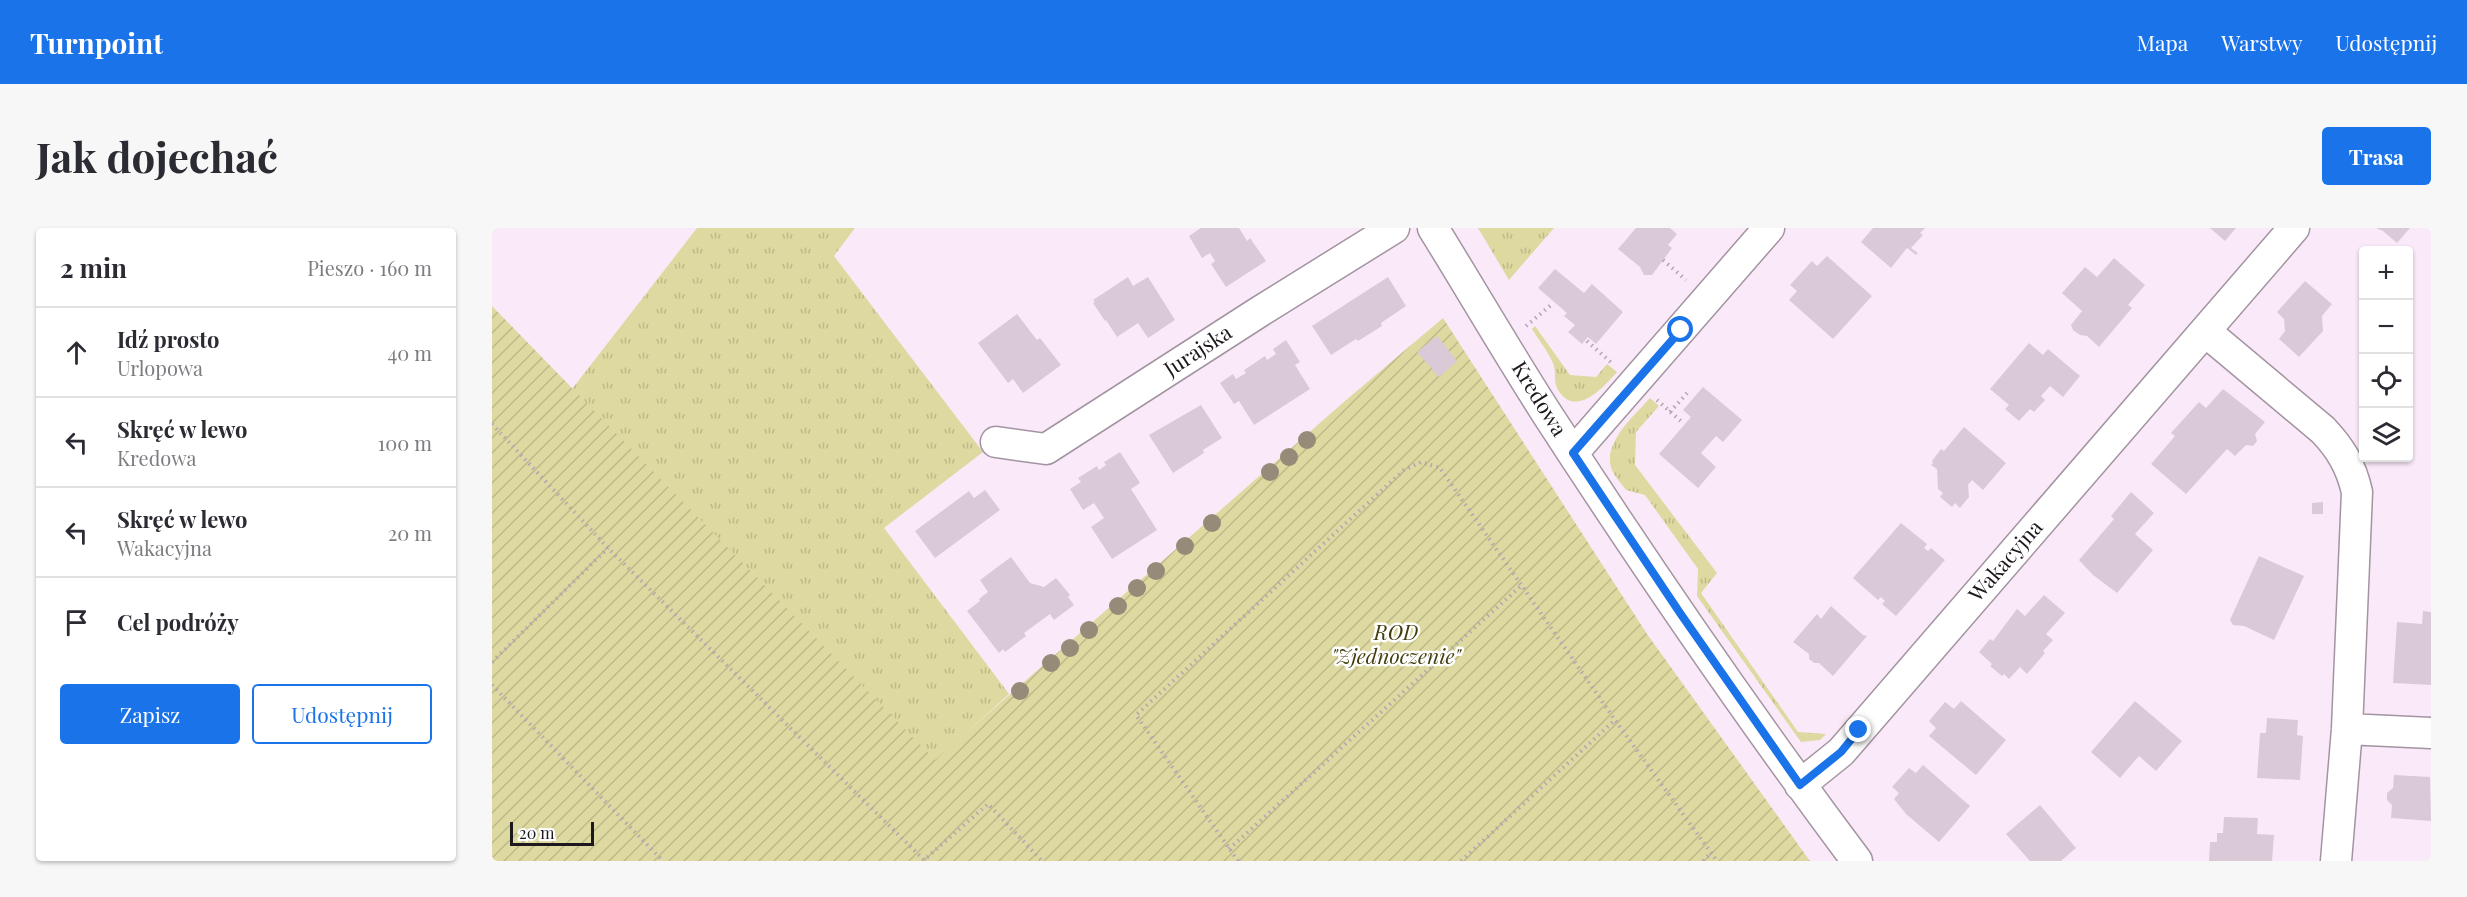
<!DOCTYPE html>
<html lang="pl">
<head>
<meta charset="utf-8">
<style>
	body { margin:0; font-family:"Playfair Display",serif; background:#f7f7f7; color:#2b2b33 }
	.controls { position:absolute; right:18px; top:18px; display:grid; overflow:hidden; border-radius:6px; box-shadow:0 2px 4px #0004 }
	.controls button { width:54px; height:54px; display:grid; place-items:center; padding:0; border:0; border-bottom:2px solid #e1e1e2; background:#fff; color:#2b2b33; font:30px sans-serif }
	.scale { position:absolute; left:18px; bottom:15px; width:84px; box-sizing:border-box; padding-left:6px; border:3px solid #1d181d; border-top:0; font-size:16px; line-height:21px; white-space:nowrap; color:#1d181d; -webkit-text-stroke:4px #fff; paint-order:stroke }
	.stop { position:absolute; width:18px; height:18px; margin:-14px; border:4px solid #1a73e8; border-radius:50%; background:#fff }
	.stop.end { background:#1a73e8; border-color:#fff; box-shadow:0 2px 6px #0008 }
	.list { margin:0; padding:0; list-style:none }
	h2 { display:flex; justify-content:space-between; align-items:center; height:78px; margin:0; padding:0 24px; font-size:26px }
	h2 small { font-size:20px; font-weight:400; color:#7c7c81 }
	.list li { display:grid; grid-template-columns:39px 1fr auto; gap:18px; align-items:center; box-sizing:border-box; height:90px; padding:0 24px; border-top:2px solid #e1e1e2 }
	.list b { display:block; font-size:22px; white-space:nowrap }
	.list p { margin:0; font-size:20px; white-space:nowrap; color:#7c7c81 }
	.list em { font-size:20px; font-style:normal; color:#7c7c81 }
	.actions { display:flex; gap:12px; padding:18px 24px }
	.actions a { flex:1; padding:14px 0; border:2px solid #1a73e8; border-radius:6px; text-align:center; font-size:21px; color:#1a73e8 }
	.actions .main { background:#1a73e8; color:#fff }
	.icon { flex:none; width:33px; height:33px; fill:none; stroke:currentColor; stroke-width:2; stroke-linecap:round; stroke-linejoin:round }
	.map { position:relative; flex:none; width:1939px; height:633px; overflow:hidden; border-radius:6px }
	header { display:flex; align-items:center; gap:36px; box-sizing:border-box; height:84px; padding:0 30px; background:#1a73e8; color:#fff }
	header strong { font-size:28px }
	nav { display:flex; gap:33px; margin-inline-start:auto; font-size:21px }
	.intro { display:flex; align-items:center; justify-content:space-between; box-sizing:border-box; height:144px; padding:0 36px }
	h1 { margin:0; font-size:42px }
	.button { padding:15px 27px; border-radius:6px; background:#1a73e8; color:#fff; font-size:21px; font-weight:700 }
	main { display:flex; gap:36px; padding:0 36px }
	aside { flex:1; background:#fff; border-radius:6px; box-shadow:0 2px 4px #0004 }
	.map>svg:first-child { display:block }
	.grass { fill:url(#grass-tufts) }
	.garden { fill:url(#garden-furrows) }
	.building { fill:#dacad8 }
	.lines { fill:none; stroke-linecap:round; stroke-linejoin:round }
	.minor-casing { stroke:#a394a1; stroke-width:33 }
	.path { stroke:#b2a6b2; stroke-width:4; stroke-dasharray:1.5 4.5; stroke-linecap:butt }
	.minor { stroke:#fff; stroke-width:30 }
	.tree { fill:#958b78 }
	.route { stroke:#1a73e8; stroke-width:8 }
	.labels { text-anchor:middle; stroke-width:5; stroke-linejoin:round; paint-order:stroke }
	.street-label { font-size:21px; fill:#1d181d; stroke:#fff }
	.park-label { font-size:21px; font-style:italic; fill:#423e0e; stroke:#fff }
</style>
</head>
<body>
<header>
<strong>Turnpoint</strong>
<nav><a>Mapa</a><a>Warstwy</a><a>Udostępnij</a></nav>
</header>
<div class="intro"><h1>Jak dojechać</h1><a class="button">Trasa</a></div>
<main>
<aside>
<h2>2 min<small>Pieszo · 160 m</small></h2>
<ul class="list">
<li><svg class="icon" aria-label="ahead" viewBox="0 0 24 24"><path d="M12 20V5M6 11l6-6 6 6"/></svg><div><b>Idź prosto</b><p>Urlopowa</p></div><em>40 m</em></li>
<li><svg class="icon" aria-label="left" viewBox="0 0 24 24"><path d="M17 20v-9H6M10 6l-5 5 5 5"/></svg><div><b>Skręć w lewo</b><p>Kredowa</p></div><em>100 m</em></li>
<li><svg class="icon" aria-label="left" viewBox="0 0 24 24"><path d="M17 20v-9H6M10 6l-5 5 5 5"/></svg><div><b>Skręć w lewo</b><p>Wakacyjna</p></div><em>20 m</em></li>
<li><svg class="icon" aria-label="arrive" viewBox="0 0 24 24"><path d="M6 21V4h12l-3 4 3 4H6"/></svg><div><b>Cel podróży</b></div></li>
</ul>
<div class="actions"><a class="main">Zapisz</a><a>Udostępnij</a></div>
</aside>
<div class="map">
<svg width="1939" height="633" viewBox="0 0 1939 633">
	<defs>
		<pattern id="grass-tufts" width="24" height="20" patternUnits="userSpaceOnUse" patternTransform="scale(1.5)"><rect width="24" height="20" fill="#ddd9a0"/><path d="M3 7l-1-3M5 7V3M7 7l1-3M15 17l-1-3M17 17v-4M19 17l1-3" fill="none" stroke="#bdba89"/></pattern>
		<pattern id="garden-furrows" width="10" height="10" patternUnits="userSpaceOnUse" patternTransform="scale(1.5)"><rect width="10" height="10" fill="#ddd9a0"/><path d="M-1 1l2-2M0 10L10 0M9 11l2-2" fill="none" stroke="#bdba89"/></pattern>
	</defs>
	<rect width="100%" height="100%" fill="#faeaf9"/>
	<!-- grass -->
	<path class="grass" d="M205,0H363L342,28L491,224L392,300L517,466L443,533L80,161Z
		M986,0H1062L1017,52Z
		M1043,98L1078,147L1104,149L1115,136L1125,144C1111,160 1082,192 1065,160C1061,152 1065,141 1060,133C1055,122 1046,111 1040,101Z
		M1158,170L1167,178L1144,204L1143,237L1225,345L1209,365L1306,504L1334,506L1328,512L1309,514L1205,368L1206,341L1153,267L1134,262C1130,256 1123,249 1120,242C1109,216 1143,187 1158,170Z"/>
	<!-- garden -->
	<path class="garden" d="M0,78L443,532L853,173L951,90L1155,406L1318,633H0Z"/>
	<!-- building -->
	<path class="building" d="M709,0H747L755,13L758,10L774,33L734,59L719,36L723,33L718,25L710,30L697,8Z
		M1144,0H1178L1185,6L1176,17L1180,20L1160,47H1152L1148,39L1126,21Z
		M1381,0H1433L1428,5L1431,7L1419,20L1426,25L1424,27L1415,20L1399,40L1369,14Z
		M1718,0H1744L1733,13Z
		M1884,0H1918L1905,15L1891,3Z
		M1335,28L1380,68L1341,111L1297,72L1305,63L1298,57L1320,33L1325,38Z
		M1622,30L1653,57L1636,77L1640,80L1607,119L1595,108L1588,107L1581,102L1579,97L1590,83L1570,65L1593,39L1605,49Z
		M1063,41L1092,65L1100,56L1131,84L1104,116L1096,109L1090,116L1076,104L1083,97L1072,88L1075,85L1046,60Z
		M636,49L641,58L656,49L683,92L656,110L646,95L625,109L614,92L613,93L601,75L603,74L601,72Z
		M896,49L914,78L889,95L890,98L866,113L864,111L839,127L820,98Z
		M1813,53L1840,76L1830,88L1831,103L1807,129L1787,111L1793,103L1792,91L1785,84Z
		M525,86L545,112L548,110L569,137L531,165L521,151L516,155L486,115Z
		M945,108L965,133L947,149L925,124Z
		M794,112L808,134L803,137L818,161L762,197L747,173L742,176L728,155L741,146L744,151L754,145L752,142L773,128L775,132L784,126L781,121Z
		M1537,115L1551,127L1556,121L1588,148L1571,169L1558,158L1549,168L1553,172L1542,184L1538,181L1527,193L1513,181L1517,177L1498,161Z
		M1211,159L1250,192L1231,214L1224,208L1209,225L1224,239L1206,260L1167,226L1199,189L1191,182Z
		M1731,161L1773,194L1763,206L1765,213L1761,218L1754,217L1743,228L1735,221L1694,266L1659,236L1683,208L1679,205L1707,174L1714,180Z
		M709,177L730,210L711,222L712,225L681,245L657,207Z
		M1472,199L1514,235L1491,262L1480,252L1476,257L1477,269L1468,280L1463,275L1460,279L1448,269L1451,265L1446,261L1445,241L1439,237L1441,235L1440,233L1449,221L1452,223Z
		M628,224L648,255L639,261L665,302L620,331L599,299L612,290L602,275L591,282L578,261L589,254L586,250L605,238L607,242L614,237L612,234Z
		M493,262L508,282L443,330L423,303L477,263L482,270Z
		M1639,264L1662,285L1643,306L1661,322L1625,365L1601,347L1587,332L1622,291L1619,288Z
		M1831,274V286H1820V275Z
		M1409,295L1435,316L1432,320L1436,323L1439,320L1453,332L1404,388L1390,376L1393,373L1389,369L1386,372L1361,350Z
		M1767,328L1812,348L1782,412L1752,398L1741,397L1738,392Z
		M519,329L538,355L552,359L564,350L578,367L576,369L582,377L562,392L558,386L532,405L534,408L513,424L511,421L507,425L475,383L488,373L487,371L496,364L488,352Z
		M1552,367L1573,385L1554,406L1561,412L1551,423L1553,425L1535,446L1528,439L1517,451L1512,446L1510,448L1498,438L1500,436L1487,424L1498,411L1501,413L1525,381L1533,388Z
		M1339,378L1371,407L1375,408L1341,448L1327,435H1322L1317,431V426L1301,414L1325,386L1329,391Z
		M1931,383L1939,384V457L1901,455L1905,394L1930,396Z
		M1469,473L1514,512L1484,547L1437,508L1444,500L1437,493L1453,474L1462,481Z
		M1643,473L1690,513L1664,543L1647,528L1628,550L1599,524Z
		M1775,490L1806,492L1805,507L1811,508L1808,552L1765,550L1768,505H1774Z
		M1431,537L1478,578L1447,614L1414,586L1402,571L1407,565L1400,559L1417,540L1424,545Z
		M1902,547L1938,549L1939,593L1899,590L1900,577L1895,572V565L1901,560Z
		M1548,577L1584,620L1569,633H1538L1514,606Z
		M1732,589L1766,590L1765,606L1782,607L1780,633H1717L1718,614H1725V605H1731Z"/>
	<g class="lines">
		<!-- minor casing -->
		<g class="minor-casing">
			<path id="minor" d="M941,0C980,63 1017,127 1057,189C1155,340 1257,489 1365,633
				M1713,103L1831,202C1849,221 1859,238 1865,264L1855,501L1844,633
				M504,214L554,221L767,84L902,0
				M1081,225L1277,0
				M1855,501L1939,505
				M1308,557L1349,524L1802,0"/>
		</g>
		<!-- path -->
		<path class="path" d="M1171,32L1194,52
			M1034,98L1059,77
			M1095,113L1122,137
			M1165,172L1191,195
			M1178,184L1196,164
			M0,196L116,320L432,632L496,576L550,633
			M0,434L116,320
			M0,457L171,633
			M737,621L1030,357
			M746,633L644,487L912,242L929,234L948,240L1123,492L1225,633
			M969,633L1123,492
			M1211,633L1219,625"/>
		<!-- minor -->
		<use href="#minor" class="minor"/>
	</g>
	<!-- trees -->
	<g class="tree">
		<circle cx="815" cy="212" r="9"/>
		<circle cx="797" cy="229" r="9"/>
		<circle cx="778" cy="244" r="9"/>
		<circle cx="720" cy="295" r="9"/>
		<circle cx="693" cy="318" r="9"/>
		<circle cx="664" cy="343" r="9"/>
		<circle cx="645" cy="360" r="9"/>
		<circle cx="626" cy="378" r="9"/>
		<circle cx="597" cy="402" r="9"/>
		<circle cx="578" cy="420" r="9"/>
		<circle cx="559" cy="435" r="9"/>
		<circle cx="528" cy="463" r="9"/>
	</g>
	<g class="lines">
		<!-- route -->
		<path class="route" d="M1189,102L1081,225L1188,385L1308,557L1349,524L1367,502"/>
	</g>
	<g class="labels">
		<!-- street labels -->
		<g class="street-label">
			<text transform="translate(706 123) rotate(-33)" y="7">Jurajska</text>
			<text transform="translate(1047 171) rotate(58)" y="7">Kredowa</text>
			<text transform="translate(1514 333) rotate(-49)" y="7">Wakacyjna</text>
		</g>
		<!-- park labels -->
		<g class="park-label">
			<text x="904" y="412">ROD<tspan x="904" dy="24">"Zjednoczenie"</tspan></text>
		</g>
	</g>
</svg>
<div class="controls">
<button>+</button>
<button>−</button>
<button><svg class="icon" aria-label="locate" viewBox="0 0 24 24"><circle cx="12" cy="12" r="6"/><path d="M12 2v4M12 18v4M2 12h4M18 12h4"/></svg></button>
<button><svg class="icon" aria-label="layers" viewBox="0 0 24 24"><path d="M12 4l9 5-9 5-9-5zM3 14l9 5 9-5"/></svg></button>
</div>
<div class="scale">20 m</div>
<div class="stop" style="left:1189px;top:102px"></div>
<div class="stop end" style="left:1367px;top:502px"></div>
</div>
</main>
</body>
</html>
